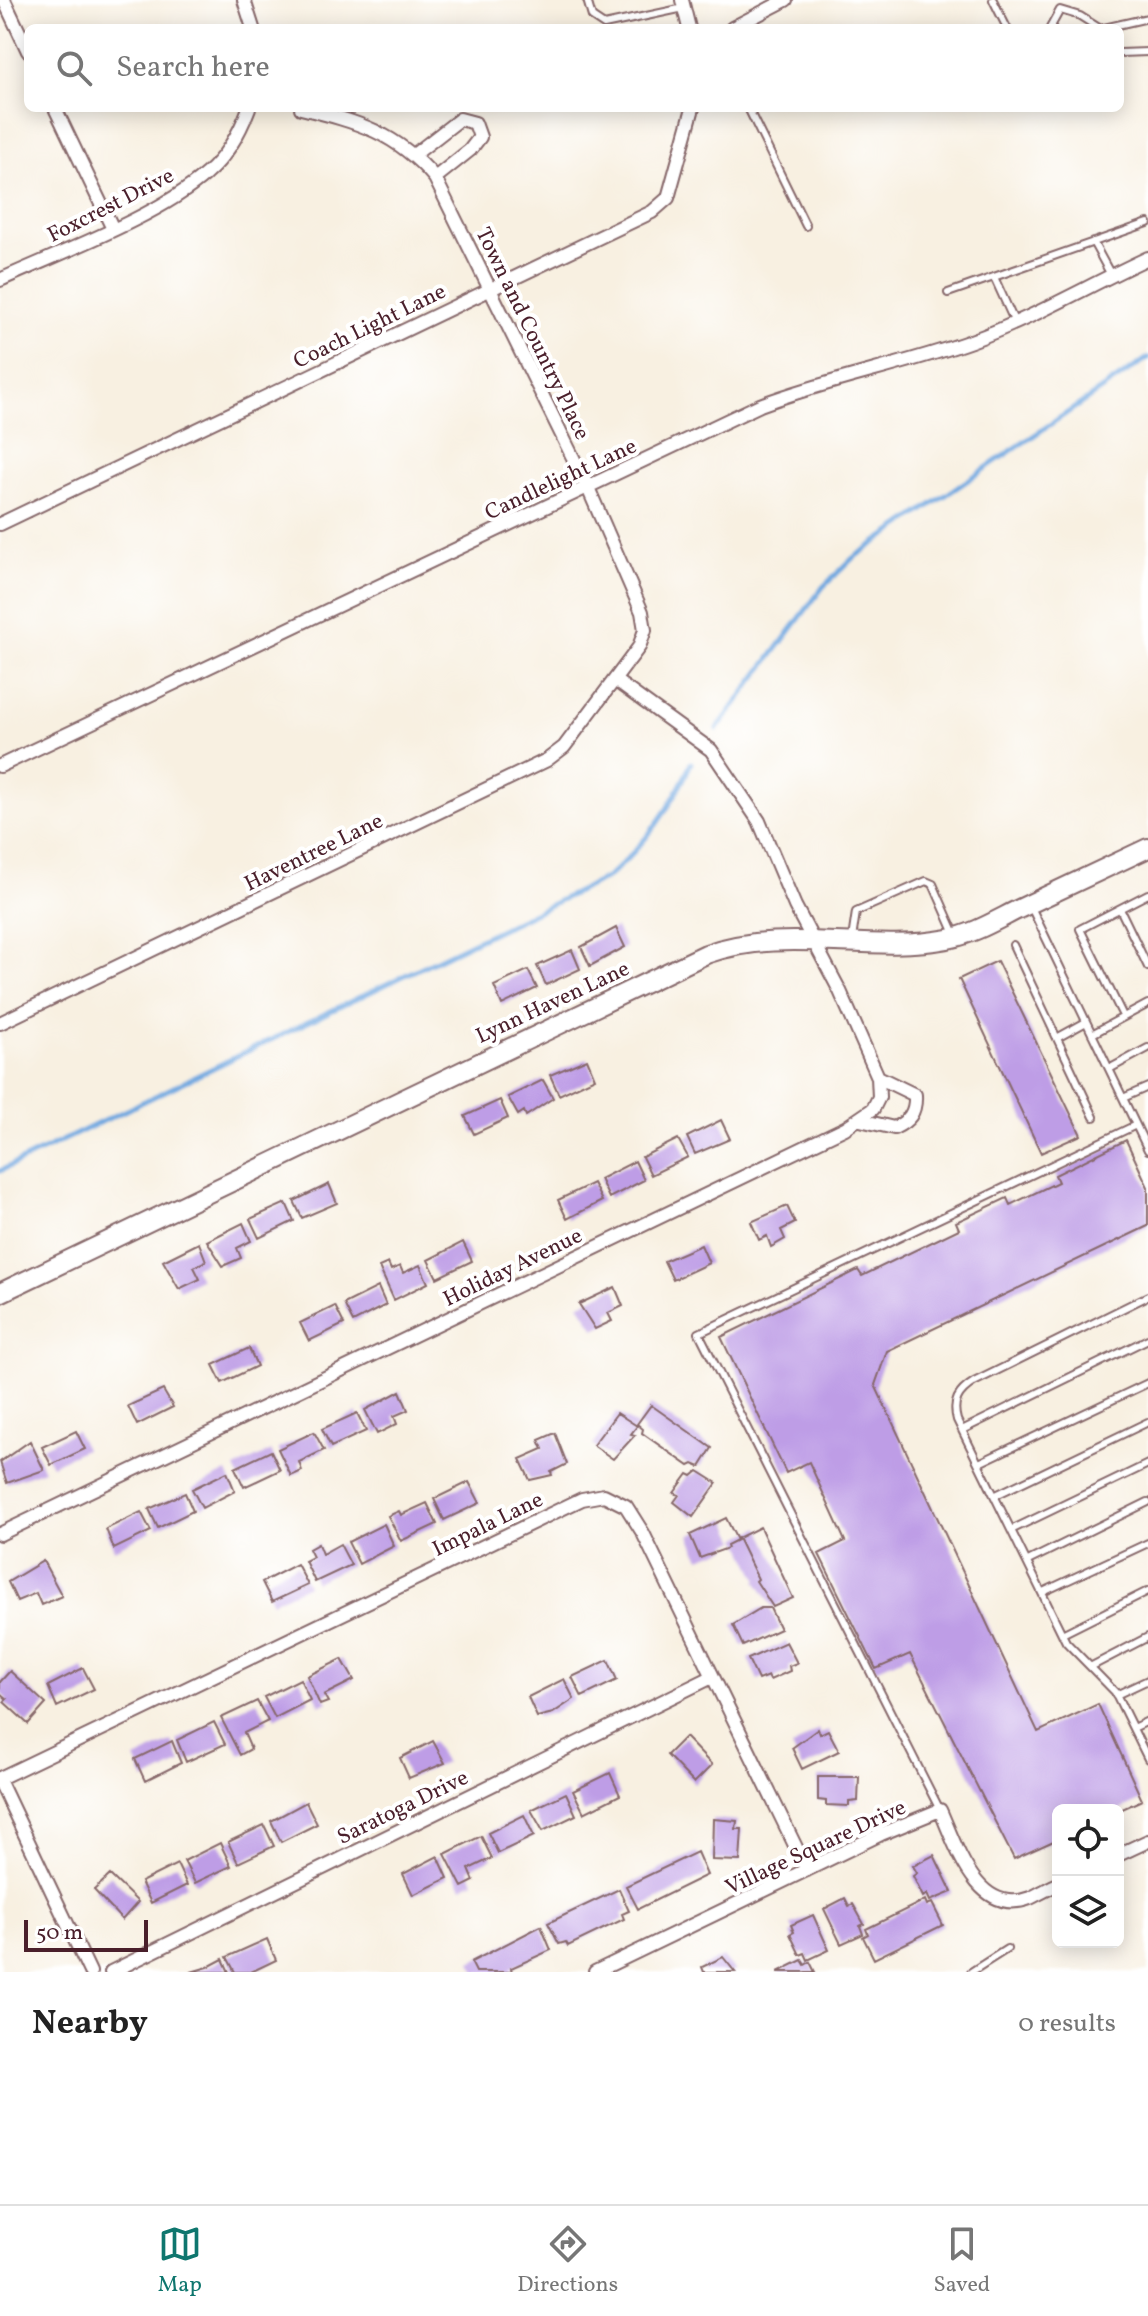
<!DOCTYPE html>
<html lang="en">
<head>
<meta charset="utf-8">
<style>
	body { margin:0; font-family:Vollkorn,serif; background:#f6f6f6; color:#222 }
	.controls { position:absolute; right:24px; bottom:24px; display:grid; overflow:hidden; border-radius:12px; box-shadow:0 4px 20px #0003 }
	.controls button { width:72px; height:72px; display:grid; place-items:center; padding:0; border:0; border-bottom:2px solid #e0e0e0; background:#fff; color:#222; font:40px sans-serif }
	.scale { position:absolute; left:24px; bottom:20px; width:124px; box-sizing:border-box; padding-left:8px; border:4px solid #4a1f2b; border-top:0; font-size:22px; line-height:28px; white-space:nowrap; color:#4a1f2b; -webkit-text-stroke:6px #fff; paint-order:stroke }
	.list { margin:0; padding:0; list-style:none }
	h2 { display:flex; justify-content:space-between; align-items:center; height:104px; margin:0; padding:0 32px; font-size:34px }
	h2 small { font-size:26px; font-weight:400; color:#767676 }
	.icon { flex:none; width:44px; height:44px; fill:none; stroke:currentColor; stroke-width:2; stroke-linecap:round; stroke-linejoin:round }
	.map { position:relative; flex:none; width:1148px; height:1972px; overflow:hidden }
	.search { position:absolute; background:#fff; box-shadow:0 4px 20px #0003; left:24px; right:24px; top:24px; height:88px; display:flex; align-items:center; gap:20px; box-sizing:border-box; padding:0 28px; border-radius:12px; color:#767676; font-size:30px }
	.sheet { height:232px; background:#fff }
	nav { display:flex; justify-content:space-around; align-items:center; box-sizing:border-box; height:112px; border-top:2px solid #e0e0e0; background:#fff; font-size:22px; color:#767676 }
	nav a { display:grid; justify-items:center; gap:4px }
	nav .on { color:#0f766e }
	.map>svg:first-child { display:block }
	.lines { fill:none; stroke-linecap:round; stroke-linejoin:round }
	.stream { stroke:#71a8e0; stroke-width:5 }
	.building { fill:#be9de6 }
	.lane-casing { stroke:#87686b; stroke-width:10 }
	.street-casing { stroke:#87686b; stroke-width:16 }
	.secondary-casing { stroke:#87686b; stroke-width:22 }
	.lane { stroke:#fff; stroke-width:6 }
	.street { stroke:#fff; stroke-width:12 }
	.secondary { stroke:#fff; stroke-width:18 }
	.labels { text-anchor:middle; stroke-width:8; stroke-linejoin:round; paint-order:stroke }
	.street-label { font-size:22px; fill:#4a1f2b; stroke:#fff }
</style>
</head>
<body>
<div class="map">
<svg width="1148" height="1972" viewBox="0 0 1148 1972">
	<rect width="100%" height="100%" fill="#fff"/>
	<filter id="ink" filterUnits="userSpaceOnUse"><feTurbulence type="fractalNoise" baseFrequency=".0125" numOctaves="2"/><feDisplacementMap in="SourceGraphic" scale="16" xChannelSelector="R" yChannelSelector="G"/><feConvolveMatrix kernelMatrix="1 2 1 2 8 2 1 2 1" color-interpolation-filters="sRGB"/></filter>
	<filter id="wash" filterUnits="userSpaceOnUse"><feTurbulence type="fractalNoise" baseFrequency=".006" numOctaves="4" result="noise"/><feDisplacementMap in="SourceGraphic" scale="32" xChannelSelector="R" yChannelSelector="G"/><feGaussianBlur stdDeviation="1.8" result="paint"/><feColorMatrix in="noise" values="0 0 0 0 0 0 0 0 0 0 0 0 0 0 0 0 0 1.4 0 .05"/><feComposite in="paint" operator="in"/></filter>
	<g filter="url(#wash)">
		<rect width="100%" height="100%" fill="#f8f0e1"/>
		<g class="lines">
			<!-- stream -->
			<path class="stream" d="M717,729L823,587L853,558L1148,358
				M0,1171L608,877C646,843 671,809 691,763"/>
		</g>
		<g id="blocks">
			<!-- building -->
			<path class="building" d="M616,928L625,947L590,966L581,947Z
				M572,950L580,969L546,985L537,966Z
				M997,961L1081,1135L1041,1153L959,979Z
				M528,970L537,988L502,1005L494,986Z
				M587,1059L595,1078L559,1095L550,1075Z
				M543,1080L553,1098L526,1116L524,1111L518,1115L508,1097Z
				M500,1100L508,1118L474,1134L465,1116Z
				M721,1120L730,1139L695,1154L687,1137Z
				M678,1139L688,1157L651,1175L642,1157Z
				M1126,1140L1148,1187V1226L887,1351L875,1385L1038,1732L1098,1704L1142,1800L1118,1811L1058,1810V1839L1014,1859L910,1654L876,1669L819,1554L845,1541L809,1462L786,1473L721,1337L858,1270L862,1276L959,1229L956,1222L1007,1198L1010,1205L1058,1182L1055,1175Z
				M635,1161L644,1180L609,1198L600,1179Z
				M593,1183L602,1201L567,1219L558,1200Z
				M329,1184L337,1203L302,1218L294,1201Z
				M286,1203L294,1221L259,1238L250,1219Z
				M787,1206L795,1223L781,1230L785,1239L771,1247L767,1236L759,1240L751,1222Z
				M243,1223L251,1241L237,1248L241,1258L223,1266L207,1241Z
				M463,1242L472,1261L437,1278L428,1260Z
				M199,1243L206,1261L194,1267L200,1279L179,1289L163,1261Z
				M701,1245L709,1263L673,1280L664,1261Z
				M388,1263L391,1270L400,1266L403,1273L420,1265L428,1283L394,1300L379,1267Z
				M378,1287L386,1305L353,1322L344,1304Z
				M615,1287L623,1306L608,1313L612,1321L595,1329L579,1304Z
				M335,1306L344,1324L309,1341L300,1323Z
				M249,1348L257,1366L222,1383L213,1365Z
				M163,1390L173,1407L137,1425L128,1406Z
				M400,1391L408,1410L394,1416L397,1424L377,1434L365,1410Z
				M651,1405L712,1448L700,1467L693,1464L689,1466L642,1433L643,1429L637,1424Z
				M357,1413L366,1431L331,1447L322,1429Z
				M617,1413L637,1426L631,1434L635,1435L613,1459L593,1445Z
				M76,1431L85,1449L51,1465L42,1447Z
				M314,1432L324,1450L299,1462L302,1471L291,1476L278,1449Z
				M555,1433L567,1464L551,1472L552,1475L530,1480L520,1459L543,1449L539,1440Z
				M30,1441L44,1470L7,1483L0,1462Z
				M271,1451L280,1470L244,1487L235,1468Z
				M698,1471L717,1483L693,1517L674,1502L679,1495L674,1493L688,1474L692,1476Z
				M227,1472L235,1491L202,1508L192,1489Z
				M469,1482L480,1503L444,1520L434,1499Z
				M185,1493L193,1511L158,1528L149,1509Z
				M427,1503L437,1524L401,1541L388,1516L399,1511L401,1515Z
				M141,1512L151,1531L114,1549L106,1529Z
				M726,1518L737,1540L727,1545L728,1548L700,1558L690,1535Z
				M384,1524L394,1546L359,1564L348,1542Z
				M760,1527L793,1598L773,1607L756,1581L758,1579L738,1538Z
				M318,1544L322,1554L340,1544L351,1565L315,1582L305,1561L313,1557L309,1549Z
				M43,1561L62,1596L41,1605L36,1593L17,1601L8,1582Z
				M297,1564L308,1585L272,1602L262,1582Z
				M761,1608H770L780,1629L743,1646L733,1625Z
				M786,1642L797,1663L789,1666L790,1671L770,1680L768,1676L758,1680L748,1659Z
				M342,1659L354,1680L324,1695L328,1702L320,1705L307,1676Z
				M608,1660L617,1680L582,1697L572,1677Z
				M83,1668L94,1689L57,1707L48,1686Z
				M10,1671L46,1704L28,1724L4,1702L7,1699L0,1693V1682Z
				M300,1679L310,1700L275,1718L264,1697Z
				M564,1679L574,1699L553,1713L537,1717L528,1697Z
				M257,1701L268,1721L244,1733L251,1749L240,1755L221,1718Z
				M214,1722L225,1744L186,1762L177,1740Z
				M818,1729L820,1734L828,1730L839,1751L802,1769L792,1748Z
				M685,1737L712,1765L694,1783L667,1755Z
				M172,1741L181,1763L145,1781L135,1759Z
				M433,1741L445,1763L409,1778L400,1758Z
				M610,1773L620,1795L584,1813L573,1791Z
				M818,1777H859L858,1801L849,1802V1806L826,1805V1801L818,1800Z
				M566,1793L576,1815L543,1831L531,1810Z
				M306,1802L317,1824L281,1842L271,1821Z
				M524,1815L534,1836L498,1853L488,1833Z
				M713,1819L737,1821L736,1829H742L740,1861L712,1860Z
				M264,1825L274,1846L238,1863L228,1842Z
				M481,1836L492,1858L469,1869L474,1881L462,1887L445,1854Z
				M220,1843L231,1866L195,1883L184,1861Z
				M697,1852L707,1875L638,1909L626,1886Z
				M934,1855L952,1892L930,1901L927,1894L923,1897L913,1876L917,1873L913,1866Z
				M438,1856L448,1878L413,1895L403,1874Z
				M177,1864L187,1885L151,1903L141,1882Z
				M110,1875L138,1902L122,1920L94,1890Z
				M619,1889L629,1911L622,1914L624,1919L568,1946L566,1942L559,1944L548,1923Z
				M845,1898L849,1906L853,1904L864,1924L860,1926L863,1934L841,1944L824,1909Z
				M925,1900L927,1905L932,1903L943,1925L874,1959L863,1937L868,1934L866,1929Z
				M813,1915L829,1950L808,1960L805,1953L800,1955L790,1934L794,1932L791,1925Z
				M541,1926L551,1950L511,1968L512,1972H476L471,1962Z
				M267,1939L276,1960L251,1972H235L227,1957Z
				M723,1957L735,1972H704L702,1967Z
				M223,1959L229,1972H191L208,1967Z
				M802,1960L805,1965L810,1962L815,1972H778Z"/>
		</g>
	</g>
	<g filter="url(#ink)">
		<use href="#blocks" fill-opacity="0" stroke="#87686b" stroke-width="2"/>
		<g class="lines">
			<!-- lane casing -->
			<g class="lane-casing">
				<path id="lane" d="M587,0L592,17L604,25L684,8
					M993,0L1007,28
					M1050,28L1060,10L1080,16L1099,28
					M1104,28L1148,18
					M1120,53L1148,52
					M748,108L806,226
					M1093,242L1111,275
					M994,277L1015,323
					M948,293L1148,223
					M1031,907L1148,1150
					M1120,909L1148,967
					M852,939L856,912L926,881L933,884L956,936
					M1013,945L1094,1117
					M1123,1016L1080,929L1148,894
					M1092,1034L1148,1004
					M1057,1038L1086,1022
					M1109,1069L1148,1048
					M1123,1098L1148,1087
					M1148,1296L974,1382C958,1392 952,1402 957,1420L1066,1642L1115,1692L1148,1759
					M962,1430L1148,1339
					M979,1463L1148,1383
					M996,1495L1148,1422
					M1013,1529L1148,1464
					M1028,1561L1148,1502
					M1043,1592L1148,1543
					M1062,1634L1148,1591
					M1092,1666L1148,1637
					M1116,1695L1148,1680
					M1133,1728L1148,1721
					M940,1810L699,1333L1136,1125
					M971,1972L1007,1949"/>
			</g>
			<!-- street casing -->
			<g class="street-casing">
				<path id="street" d="M4,0L28,51
					M244,0L253,28
					M682,0L689,28
					M732,28L786,0
					M55,108L112,227
					M415,154L460,119L475,123L480,137L470,150L435,178
					M0,280C61,252 158,217 206,174C226,157 240,132 249,108
					M0,524L652,212L668,198L693,108
					M0,766L760,405C829,379 901,366 971,341C1032,319 1089,285 1148,258
					M0,1023L547,760L564,747L639,647L645,630L642,612L589,490L435,178C396,132 358,122 301,108
					M860,1120L894,1128C909,1121 916,1113 915,1095L878,1077
					M0,1534L845,1128L873,1109L879,1097L878,1077L840,991L795,906L759,821L711,750L616,681
					M0,1778L582,1499L604,1495L626,1506L643,1533L807,1870
					M0,1782L90,1972
					M1118,1855L1148,1841
					M111,1972L712,1677
					M595,1972L881,1834L940,1810C956,1845 977,1918 1030,1898C1039,1894 1049,1888 1058,1884"/>
			</g>
			<!-- secondary casing -->
			<g class="secondary-casing">
				<path id="secondary" d="M0,1293L706,954C784,926 868,954 948,939C974,934 998,919 1021,908C1064,888 1106,868 1148,848"/>
			</g>
			<!-- lane -->
			<use href="#lane" class="lane"/>
			<!-- street -->
			<use href="#street" class="street"/>
			<!-- secondary -->
			<use href="#secondary" class="secondary"/>
		</g>
	</g>
	<g class="labels">
		<!-- street labels -->
		<g class="street-label">
			<text transform="translate(110 204) rotate(-27)" y="8">Foxcrest Drive</text>
			<text transform="translate(369 325) rotate(-26)" y="8">Coach Light Lane</text>
			<text transform="translate(534 333) rotate(64)" y="8">Town and Country Place</text>
			<text transform="translate(560 478) rotate(-25)" y="8">Candlelight Lane</text>
			<text transform="translate(313 851) rotate(-26)" y="8">Haventree Lane</text>
			<text transform="translate(552 1001) rotate(-25)" y="8">Lynn Haven Lane</text>
			<text transform="translate(512 1266) rotate(-26)" y="8">Holiday Avenue</text>
			<text transform="translate(487 1523) rotate(-26)" y="8">Impala Lane</text>
			<text transform="translate(402 1806) rotate(-26)" y="8">Saratoga Drive</text>
			<text transform="translate(815 1846) rotate(-25)" y="8">Village Square Drive</text>
		</g>
	</g>
</svg>
<div class="controls">
<button><svg class="icon" aria-label="locate" viewBox="0 0 24 24"><circle cx="12" cy="12" r="6"/><path d="M12 2v4M12 18v4M2 12h4M18 12h4"/></svg></button>
<button><svg class="icon" aria-label="layers" viewBox="0 0 24 24"><path d="M12 4l9 5-9 5-9-5zM3 14l9 5 9-5"/></svg></button>
</div>
<div class="scale">50 m</div>
<div class="search"><svg class="icon" aria-label="search" viewBox="0 0 24 24"><circle cx="10" cy="10" r="6"/><path d="M15 15l6 6"/></svg>Search here</div>
</div>
<section class="sheet">
<h2>Nearby<small>0 results</small></h2>
<ul class="list">
</ul>
</section>
<nav>
<a class="on"><svg class="icon" aria-label="map" viewBox="0 0 24 24"><path d="M3 6l6-2 6 2 6-2v14l-6 2-6-2-6 2zM9 4v14M15 6v14"/></svg>Map</a>
<a><svg class="icon" aria-label="directions" viewBox="0 0 24 24"><path d="M12 3l9 9-9 9-9-9zM9 14v-3h6M13 9l2 2-2 2"/></svg>Directions</a>
<a><svg class="icon" aria-label="saved" viewBox="0 0 24 24"><path d="M7 4h10v16l-5-4-5 4z"/></svg>Saved</a>
</nav>
</body>
</html>
